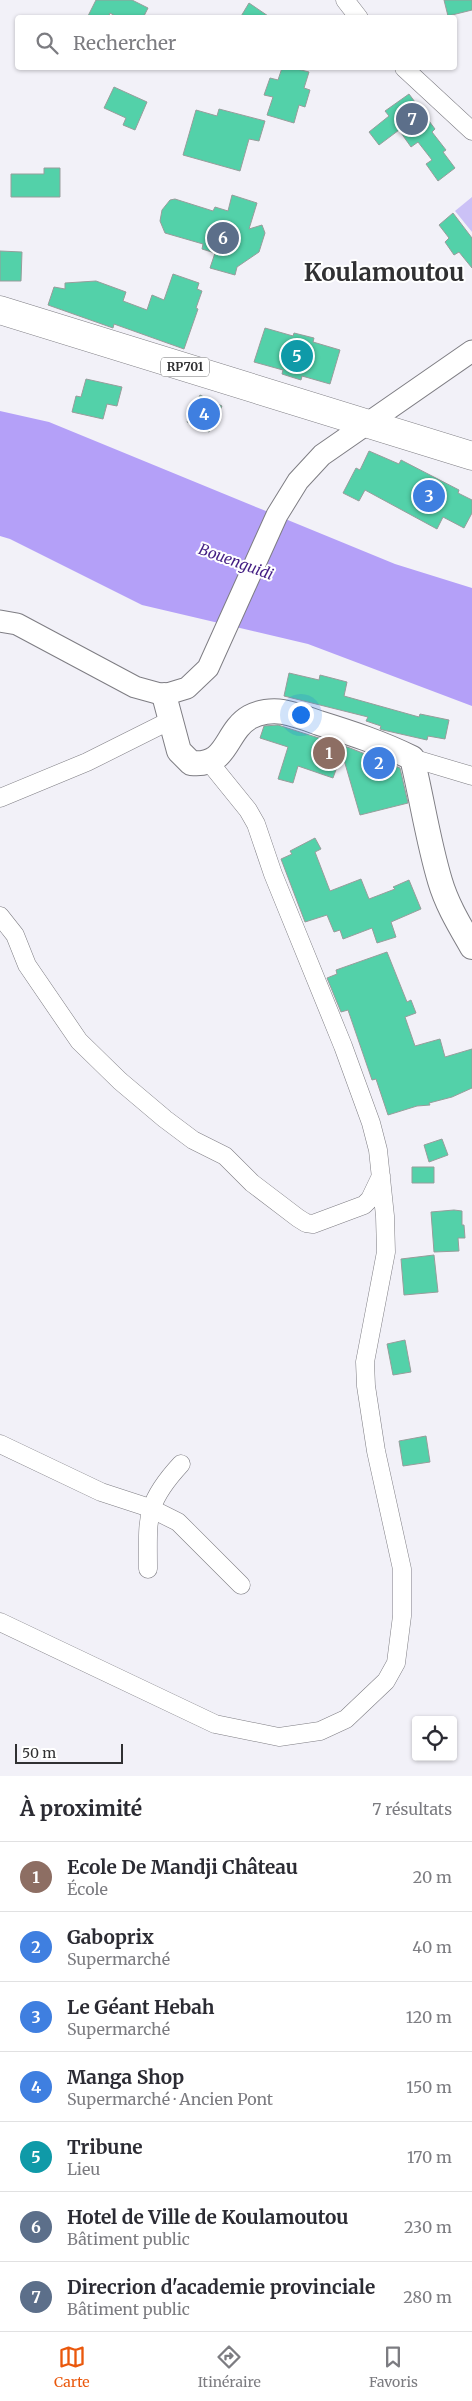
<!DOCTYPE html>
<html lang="fr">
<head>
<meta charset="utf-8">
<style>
	body { margin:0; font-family:Merriweather,serif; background:#f7f7f7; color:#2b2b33 }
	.controls { position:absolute; right:15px; bottom:15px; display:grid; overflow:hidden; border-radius:5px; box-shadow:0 1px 4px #0004 }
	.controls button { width:45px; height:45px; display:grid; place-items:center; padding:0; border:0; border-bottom:1px solid #e1e1e2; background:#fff; color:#2b2b33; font:25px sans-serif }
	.scale { position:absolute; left:15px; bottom:12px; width:108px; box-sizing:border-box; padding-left:5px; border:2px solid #303032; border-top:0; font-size:14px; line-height:18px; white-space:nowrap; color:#303032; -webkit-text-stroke:4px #fff; paint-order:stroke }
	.you { position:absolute; left:300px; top:714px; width:18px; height:18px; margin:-12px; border:4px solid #fff; border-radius:50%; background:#1a73e8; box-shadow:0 0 0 8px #1a73e833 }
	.badge { display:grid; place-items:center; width:32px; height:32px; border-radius:50%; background:#ea580c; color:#fff; font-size:16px; font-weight:700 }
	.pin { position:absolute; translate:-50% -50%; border:2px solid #fff; box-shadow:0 1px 5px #0006 }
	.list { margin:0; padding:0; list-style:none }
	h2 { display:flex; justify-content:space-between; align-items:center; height:65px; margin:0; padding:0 20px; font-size:21px }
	h2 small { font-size:16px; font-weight:400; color:#7c7c81 }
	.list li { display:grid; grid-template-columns:32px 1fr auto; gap:15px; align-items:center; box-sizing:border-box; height:70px; padding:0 20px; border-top:1px solid #e1e1e2 }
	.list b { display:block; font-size:19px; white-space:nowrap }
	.list p { margin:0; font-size:16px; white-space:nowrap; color:#7c7c81 }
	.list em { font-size:16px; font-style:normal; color:#7c7c81 }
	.icon { flex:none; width:28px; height:28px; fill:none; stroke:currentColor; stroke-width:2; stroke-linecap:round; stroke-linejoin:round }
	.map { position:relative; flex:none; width:472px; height:1776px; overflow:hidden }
	.search { position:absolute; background:#fff; box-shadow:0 1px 4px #0004; left:15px; right:15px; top:15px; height:55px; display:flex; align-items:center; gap:12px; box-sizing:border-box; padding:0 18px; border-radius:5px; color:#7c7c81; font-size:19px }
	.sheet { height:555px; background:#fff }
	nav { display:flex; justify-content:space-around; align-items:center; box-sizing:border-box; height:70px; border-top:1px solid #e1e1e2; background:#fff; font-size:14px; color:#7c7c81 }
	nav a { display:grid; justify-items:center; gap:2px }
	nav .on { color:#ea580c }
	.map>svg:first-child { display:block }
	.green { fill:#cbc1f6 }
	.water { fill:#b4a0f8 }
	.building { fill:#53d1a9; stroke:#979d9b }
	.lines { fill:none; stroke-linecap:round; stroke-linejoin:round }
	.minor-casing { stroke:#7e7d83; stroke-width:19 }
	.tertiary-casing { stroke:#7e7d83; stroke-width:23 }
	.secondary-casing { stroke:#7e7d83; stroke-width:26 }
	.primary-casing { stroke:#7e7d83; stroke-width:29 }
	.minor { stroke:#fff; stroke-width:18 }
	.tertiary { stroke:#fff; stroke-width:21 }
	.secondary { stroke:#fff; stroke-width:24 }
	.primary { stroke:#fff; stroke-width:28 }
	.labels { text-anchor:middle; stroke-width:4; stroke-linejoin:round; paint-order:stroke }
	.shield { fill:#fff; stroke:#6e6e70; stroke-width:1 }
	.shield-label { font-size:12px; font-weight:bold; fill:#303032 }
	.water-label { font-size:15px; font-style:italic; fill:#431e83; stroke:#fff }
	.town-label { font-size:24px; font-weight:bold; fill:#303032; stroke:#fff }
</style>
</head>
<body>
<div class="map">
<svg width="472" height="1776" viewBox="0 0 472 1776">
	<rect width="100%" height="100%" fill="#f2f1f8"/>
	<!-- green -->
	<path class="green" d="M472,197V232L455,211Z"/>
	<!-- water -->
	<path class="water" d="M0,411L49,422L395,564L472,588V706L308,644L142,605L10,539L0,536Z"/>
	<!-- building -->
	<path class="building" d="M96,0H132L148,8L143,18H119L110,13L108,18H87Z
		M444,0H472V10L448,16Z
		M249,3L271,18H240Z
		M282,68H293L309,72L304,88L310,90L305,107L299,105L294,123L267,115L273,97L264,95L270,78L278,80Z
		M114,87L147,102L135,130L123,125L126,118L104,108Z
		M409,94L435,129L432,132L446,150L443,152L455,168L438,181L426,164L432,160L418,142L411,147L399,130L379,145L369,132L389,116L385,111Z
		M219,109L265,121L259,141L249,139L240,171L183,155L196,110L217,116Z
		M44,168H60V197H11V174H44Z
		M232,195L257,203L249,229L262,225L265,233L259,252L237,267L235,275L210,268L215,253L202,249L203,244L165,233L160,221L162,210L170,200L175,199L213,211L215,207L228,211Z
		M453,213L472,238V268L459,252L454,255L445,242L449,238L439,225Z
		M0,251L22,252L21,281H0Z
		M173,274L199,283L197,289L202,291L196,308L198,309L184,349L114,324L113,328L48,305L54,287L65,289V283L96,281L126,292L123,301L147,310L152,295L164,300Z
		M265,328L293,336L294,333L314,338L313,342L340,350L330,384L302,376L301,380L282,374L283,370L254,362Z
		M86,379L122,387L117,406L107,404L103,419L72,412L76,396L81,397Z
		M200,395L222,406L209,432L187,422Z
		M369,451L399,464L401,460L459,490L458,493L472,500V513L464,528L443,517L437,529L365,490L359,501L343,493L356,468L360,470Z
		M289,673L319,680L320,675L347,682L344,696L419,717L420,714L449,720L445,739L428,736L427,740L383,730L380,729L381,726L366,721L368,717L284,696Z
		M278,725L350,748L400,768L408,803L360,815L342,753L333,778L298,766L293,783L278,779L288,747L260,738L264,726Z
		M315,838L321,849L315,852L330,891L361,879L369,899L395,889L393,887L409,880L421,909L391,922L396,937L377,943L372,928L343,939L340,930L334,932L327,915L305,922L281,859L292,854L290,851Z
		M387,952L407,1002L411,1000L416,1013L405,1017L415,1046L440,1039L445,1057L472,1049V1088L452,1097L429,1103L430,1105L417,1106L388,1115L376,1079L372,1080L348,1010L341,1012L327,978L337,974L336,970Z
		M442,1139L448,1155L429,1162L424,1145Z
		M412,1167H434V1183H412Z
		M454,1210L462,1211V1225H464L465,1238H458L459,1251L434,1252L431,1212Z
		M434,1255L438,1292L404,1295L401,1259Z
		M405,1340L411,1372L393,1375L387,1344Z
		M426,1436L430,1462L403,1466L399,1441Z"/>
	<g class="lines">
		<!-- minor casing -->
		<g class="minor-casing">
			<path id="minor" d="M345,0L359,18
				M404,68L472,131
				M412,758L472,776
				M0,798L87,762L171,720
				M0,916L15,935L27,965L79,1041L120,1081L165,1119L193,1140L225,1156L252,1183L298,1218L306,1223L313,1224L364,1205L370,1199L381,1176
				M0,1444L101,1492L150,1508L178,1522L241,1585
				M148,1569C148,1518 144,1504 181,1464
				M0,1622L215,1724L279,1737L320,1731L346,1719L386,1681L396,1663L402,1616V1569L376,1451L366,1386L365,1362L386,1252L385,1216L378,1150L371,1123L343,1046L273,874L256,824L248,810L210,763"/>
		</g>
		<!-- tertiary casing -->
		<g class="tertiary-casing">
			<path id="tertiary" d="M0,621L17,624L135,687L164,695L187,688L208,668L277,515L298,481L322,455L472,351"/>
		</g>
		<!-- secondary casing -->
		<g class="secondary-casing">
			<path id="secondary" d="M164,695L179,751L191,763C229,767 224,732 250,717C259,712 272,710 283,712C295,714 308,719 319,723C351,733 382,743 412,758C422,799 428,841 440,881C447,905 460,926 472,947"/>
		</g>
		<!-- primary casing -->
		<g class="primary-casing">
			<path id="primary" d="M0,310L472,456"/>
		</g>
		<!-- minor -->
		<use href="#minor" class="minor"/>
		<!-- tertiary -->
		<use href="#tertiary" class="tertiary"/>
		<!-- secondary -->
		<use href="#secondary" class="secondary"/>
		<!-- primary -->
		<use href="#primary" class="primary"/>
	</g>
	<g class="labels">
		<!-- shield labels -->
		<rect class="shield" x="161" y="357.5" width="48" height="19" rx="4"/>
		<g class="shield-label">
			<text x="185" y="371">RP701</text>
		</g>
		<!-- water labels -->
		<g class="water-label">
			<text transform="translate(236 562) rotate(20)" y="5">Bouenguidi</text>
		</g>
		<!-- town labels -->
		<g class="town-label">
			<text x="384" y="281">Koulamoutou</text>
		</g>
	</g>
</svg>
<div class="controls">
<button><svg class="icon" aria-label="locate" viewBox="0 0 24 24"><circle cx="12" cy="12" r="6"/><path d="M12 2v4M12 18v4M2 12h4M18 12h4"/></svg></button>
</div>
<div class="scale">50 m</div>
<div class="you"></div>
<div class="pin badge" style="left:329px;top:753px;background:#8d6e63">1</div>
<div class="pin badge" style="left:379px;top:763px;background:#3f7fe0">2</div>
<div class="pin badge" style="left:429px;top:496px;background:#3f7fe0">3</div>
<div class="pin badge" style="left:204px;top:414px;background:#3f7fe0">4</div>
<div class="pin badge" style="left:297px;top:356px;background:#0f9aa8">5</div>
<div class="pin badge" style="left:223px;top:238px;background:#5c6f8a">6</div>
<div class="pin badge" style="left:412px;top:119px;background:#5c6f8a">7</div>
<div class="search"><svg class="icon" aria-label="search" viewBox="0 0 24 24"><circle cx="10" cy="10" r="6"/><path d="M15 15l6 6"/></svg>Rechercher</div>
</div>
<section class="sheet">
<h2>À proximité<small>7 résultats</small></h2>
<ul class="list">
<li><span class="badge" style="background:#8d6e63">1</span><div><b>Ecole De Mandji Château</b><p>École</p></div><em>20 m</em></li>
<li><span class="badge" style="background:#3f7fe0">2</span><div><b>Gaboprix</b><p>Supermarché</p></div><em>40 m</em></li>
<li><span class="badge" style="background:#3f7fe0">3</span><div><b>Le Géant Hebah</b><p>Supermarché</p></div><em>120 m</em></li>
<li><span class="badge" style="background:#3f7fe0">4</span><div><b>Manga Shop</b><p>Supermarché · Ancien Pont</p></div><em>150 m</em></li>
<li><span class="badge" style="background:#0f9aa8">5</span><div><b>Tribune</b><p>Lieu</p></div><em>170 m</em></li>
<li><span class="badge" style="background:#5c6f8a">6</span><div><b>Hotel de Ville de Koulamoutou</b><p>Bâtiment public</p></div><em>230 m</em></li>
<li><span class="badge" style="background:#5c6f8a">7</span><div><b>Direcrion d'academie provinciale</b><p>Bâtiment public</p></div><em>280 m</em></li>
</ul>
</section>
<nav>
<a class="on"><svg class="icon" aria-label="map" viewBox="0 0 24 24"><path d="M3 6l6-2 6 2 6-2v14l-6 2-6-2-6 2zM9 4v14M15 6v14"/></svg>Carte</a>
<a><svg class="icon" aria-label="directions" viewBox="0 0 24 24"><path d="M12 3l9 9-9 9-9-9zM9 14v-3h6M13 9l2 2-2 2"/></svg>Itinéraire</a>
<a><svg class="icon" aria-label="saved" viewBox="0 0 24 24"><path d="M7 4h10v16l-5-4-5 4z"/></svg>Favoris</a>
</nav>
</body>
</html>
